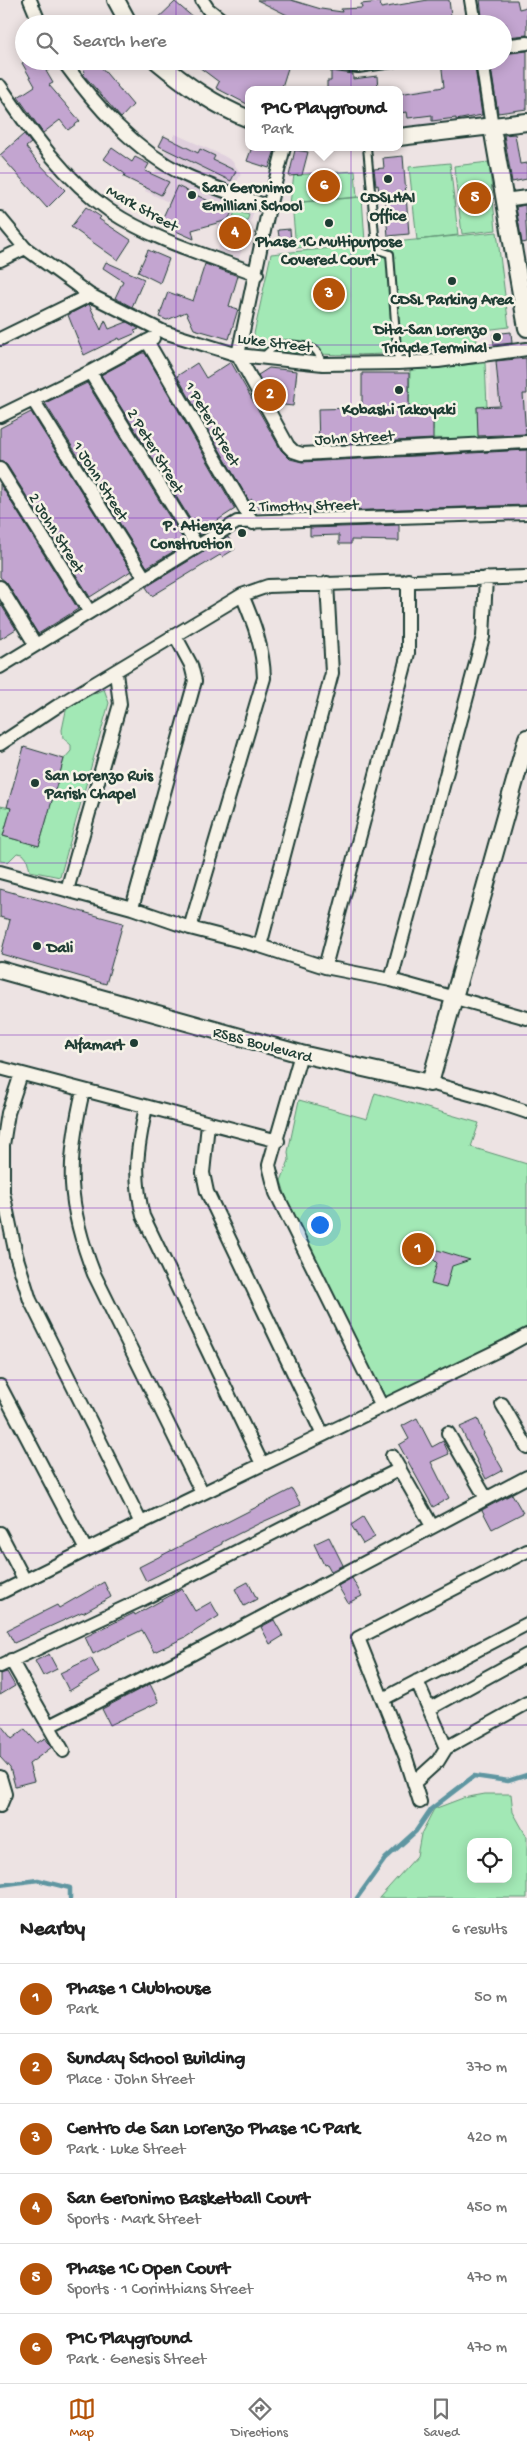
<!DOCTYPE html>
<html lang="en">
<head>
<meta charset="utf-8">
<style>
	body { margin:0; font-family:"Gochi Hand",sans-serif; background:#f6f6f6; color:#222 }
	.controls { position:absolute; right:15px; bottom:15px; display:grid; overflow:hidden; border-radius:10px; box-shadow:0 2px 12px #0003 }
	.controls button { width:45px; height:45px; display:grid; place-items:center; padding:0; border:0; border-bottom:1px solid #e0e0e0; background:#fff; color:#222; font:25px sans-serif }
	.you { position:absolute; left:319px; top:1224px; width:18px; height:18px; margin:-12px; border:4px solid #fff; border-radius:50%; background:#1a73e8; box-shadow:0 0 0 8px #1a73e833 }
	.badge { display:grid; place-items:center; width:32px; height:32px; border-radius:50%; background:#b45309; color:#fff; font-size:16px; font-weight:700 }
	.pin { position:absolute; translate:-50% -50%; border:2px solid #fff; box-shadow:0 1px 5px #0006 }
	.popup { position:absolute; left:245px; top:86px; width:158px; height:65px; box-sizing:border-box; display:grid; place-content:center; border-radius:10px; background:#fff; filter:drop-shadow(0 1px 4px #0005); font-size:16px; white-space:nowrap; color:#767676 }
	.popup b { font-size:19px; color:#222 }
	.popup::after { content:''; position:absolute; left:50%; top:100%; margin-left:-10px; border:10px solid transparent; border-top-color:#fff }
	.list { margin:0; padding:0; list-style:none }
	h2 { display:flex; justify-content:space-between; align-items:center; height:65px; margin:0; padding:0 20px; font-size:21px }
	h2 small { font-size:16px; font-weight:400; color:#767676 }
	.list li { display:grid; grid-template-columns:32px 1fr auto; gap:15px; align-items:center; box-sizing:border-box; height:70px; padding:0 20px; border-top:1px solid #e0e0e0 }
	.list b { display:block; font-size:19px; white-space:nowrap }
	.list p { margin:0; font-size:16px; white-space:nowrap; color:#767676 }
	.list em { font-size:16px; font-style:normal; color:#767676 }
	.icon { flex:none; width:28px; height:28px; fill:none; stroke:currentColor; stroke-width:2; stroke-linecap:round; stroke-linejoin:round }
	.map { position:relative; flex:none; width:527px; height:1898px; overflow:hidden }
	.search { position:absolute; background:#fff; box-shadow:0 2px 12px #0003; left:15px; right:15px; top:15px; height:55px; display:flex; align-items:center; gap:12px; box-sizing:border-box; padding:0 18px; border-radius:28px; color:#767676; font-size:19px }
	.sheet { height:485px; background:#fff }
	nav { display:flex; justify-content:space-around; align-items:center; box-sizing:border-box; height:70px; border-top:1px solid #e0e0e0; background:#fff; font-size:14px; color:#767676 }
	nav a { display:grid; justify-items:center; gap:2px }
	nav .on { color:#b45309 }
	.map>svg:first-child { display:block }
	.built { fill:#e0d0dd }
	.green { fill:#a2e8b5; stroke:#609274; fill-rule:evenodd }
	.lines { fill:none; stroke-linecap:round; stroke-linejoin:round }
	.stream { stroke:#5f96a1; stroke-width:4.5 }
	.building { fill:#c3a5d0; stroke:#1f3d34 }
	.service-casing { stroke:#1f3d34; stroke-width:10 }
	.minor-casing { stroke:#1f3d34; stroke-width:16 }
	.tertiary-casing { stroke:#1f3d34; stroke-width:20 }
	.service { stroke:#f7f3e8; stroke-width:6 }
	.minor { stroke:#f7f3e8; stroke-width:12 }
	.tertiary { stroke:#f7f3e8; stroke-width:16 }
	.grid { fill:none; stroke:#7b2cbf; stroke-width:1; stroke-opacity:0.55 }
	.poi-dot { fill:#1f3d34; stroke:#f7f3e8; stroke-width:2 }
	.labels { text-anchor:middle; stroke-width:5; stroke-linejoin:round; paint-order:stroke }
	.poi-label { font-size:16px; font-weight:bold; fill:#1f3d34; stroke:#f7f3e8 }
	.street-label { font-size:16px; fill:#1f3d34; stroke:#f7f3e8 }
</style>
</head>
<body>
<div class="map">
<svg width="527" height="1898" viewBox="0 0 527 1898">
	<rect width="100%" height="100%" fill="#ede3e3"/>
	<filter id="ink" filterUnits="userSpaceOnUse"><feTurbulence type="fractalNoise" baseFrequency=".02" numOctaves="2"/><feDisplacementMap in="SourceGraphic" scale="10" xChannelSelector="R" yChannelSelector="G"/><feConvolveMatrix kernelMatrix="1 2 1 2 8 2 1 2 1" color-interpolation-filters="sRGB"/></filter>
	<g filter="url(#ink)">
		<!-- built -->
		<path class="built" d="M477,82L483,118L399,128V91Z
			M175,134L224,156L232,161L241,174L227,199L255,208L239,258L217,251L224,233L223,228L145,191Z
			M517,356L527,392V505L519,473L518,450L489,436L490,359Z"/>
		<!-- green -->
		<path class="green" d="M489,162L496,230L462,234L454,166Z
			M450,163L458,235L417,240L409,167Z
			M355,171L357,197L290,203L294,175Z
			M362,197L365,242L296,248L292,203Z
			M235,211L249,215L238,249L224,245Z
			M497,232L509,327L476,331L477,344C414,354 354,358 290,352C279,351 263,353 254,345V334L271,254Z
			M485,363L487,406L477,407L479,439L421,438L433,431V407H409L410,370Z
			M104,689L109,703L60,877L30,871L27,859L23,854L17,853L8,862L0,861V806L11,808L3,836L39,846L64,759L71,751V745L63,738L62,730L67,706Z
			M375,1093L479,1123L471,1147L527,1164V1327L384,1400L289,1206L281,1181L289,1160L288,1152L299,1100L367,1119Z
			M485,1794H511L513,1812L527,1837V1898H379L417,1856L421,1834L434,1809L463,1798ZM471,1842H508V1879H471Z"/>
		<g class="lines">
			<!-- stream -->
			<path class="stream" d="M0,1885L38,1880L70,1888V1898
				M357,1898L385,1859L416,1831L431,1809L474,1776L508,1781L527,1775"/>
		</g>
		<!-- building -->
		<path class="building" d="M257,0H291L321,9L342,12L341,9L362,8L361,4L380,2L381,8L428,0H449L452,24H307L291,19V17Z
			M480,0H517L519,9L527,7V35L507,37L506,24H483Z
			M175,2L201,24H152Z
			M527,51V109L498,113L490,61H503V54Z
			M25,61L31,65L39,61H45L49,70L46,71L53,83L49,85L80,121L68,130L60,120L43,133L18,97L35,86L22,63Z
			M79,61H96L133,105L121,118L83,74L85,72Z
			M191,61H279L289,65L281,90H249V105L216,88L219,82Z
			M441,61H474L482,115L456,120V118L432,121V115L408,118L407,112L399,113V94L444,87Z
			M331,71L353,74V79L377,76L378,90H327V81H331Z
			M24,134L31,143L26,147L35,159L65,190L47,208L0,155Z
			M515,134L520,164L527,163V179L512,182L504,135Z
			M164,136L198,153L200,149L215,156L213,160L236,171L231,181L159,146Z
			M252,147H276L269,168L247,161Z
			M112,148L132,162L135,157L149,164L145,171L169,182L161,195L124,177L125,174L104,159Z
			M295,150L308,152L302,175L289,176Z
			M403,156L409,234L388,236L384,192H379L378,185L376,186L374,169L384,168L383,158Z
			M177,186L232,212L228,220L192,230L194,239L160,224Z
			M525,205L527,242L522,243L516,207Z
			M86,207L101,217L99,219L131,240L118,260L71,227Z
			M290,229L291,242L280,243L278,230Z
			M148,250L169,259L160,283L138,272Z
			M106,262L144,279L132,307L115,298L123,281L103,268Z
			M205,264L238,276L229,306L238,309L229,339L194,329L186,312L167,320L159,317L168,292L193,301Z
			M324 301a8 8 0 1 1 16 0a8 8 0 1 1-16 0Z
			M89,304L101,330L105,320L109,329L127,322L139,329L134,331L136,333L120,340L119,338L84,355L68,315Z
			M511,332L512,343L494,345L493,334Z
			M142,353H145L235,509L218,520L219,523L200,535L101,375Z
			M526,358L527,394H523L526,434L478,436L477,407L500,406L496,361Z
			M231,362L281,450L290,459L302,462L527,450V505L310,512V509L259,508L252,499L249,501L177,376L197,363L206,378Z
			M269,368L297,371L293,406L274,404L258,375Z
			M362,373H409V407H433V439L319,445L318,409L362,408Z
			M87,383L186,544L147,567L45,403Z
			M31,412L131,571L90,597L7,465L0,461V428Z
			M0,484L78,609L38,634L7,583L0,577Z
			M399,525V541L351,540V544H339V535L310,536V528Z
			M228,537L235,549L222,557L220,555L152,596L146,587Z
			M0,603L16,629L0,639Z
			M24,747L64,759L39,846L3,836L11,808L7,807Z
			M0,889L123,923L106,984L1,954L10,920L0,917Z
			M418,1244L470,1260L452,1266L446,1288L431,1284L437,1263Z
			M417,1418L432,1447L443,1441L449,1454L431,1462L449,1498L433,1507L399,1445L409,1439L402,1426Z
			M478,1419L484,1434L483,1435L503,1470L486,1479L460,1427Z
			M292,1489L301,1505L258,1524L222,1542V1544L146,1581L139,1567Z
			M512,1494L523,1513L492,1529L482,1510Z
			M363,1517L375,1537L363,1544L351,1525Z
			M329,1537L343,1565L331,1571L327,1564L324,1565L314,1544Z
			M352,1578L362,1596L348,1603L338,1586Z
			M104,1582L111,1597L83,1613L82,1612L14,1643L7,1630L57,1605L59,1608Z
			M248,1582L257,1599L244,1606L235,1589Z
			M182,1589L195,1611L211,1602L219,1616L186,1637L154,1652L142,1630L93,1654L85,1637L134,1613L135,1615Z
			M274,1620L283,1636L270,1644L261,1627Z
			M49,1654L57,1669L43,1676L35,1661Z
			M91,1658L99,1673L69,1691L60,1673Z
			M7,1672L15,1686L0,1695V1674Z
			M150,1684L159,1702L110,1725L102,1709Z
			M0,1724L12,1739L25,1729L37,1743L45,1738L52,1747L29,1764L34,1781L15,1786L10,1768L0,1757Z"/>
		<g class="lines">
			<!-- service casing -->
			<g class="service-casing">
				<path id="service" d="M367,147L375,235L381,251L390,254L398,363
					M263,357C268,352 272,347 279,345C286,343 309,345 315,350C319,353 320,359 323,364"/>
			</g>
			<!-- minor casing -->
			<g class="minor-casing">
				<path id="minor" d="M30,0L40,24
					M202,0L208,9L227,24
					M471,0L475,24
					M503,46L527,43
					M63,61C95,105 133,149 183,174C210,187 241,196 269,207
					M320,61L358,66L392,61
					M482,61L492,127
					M0,86C31,132 64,179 110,211C153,240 209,256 257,274
					M504,200L527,197
					M0,218L25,248L90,295L164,332L238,355L323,364L398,363L438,361L527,349
					M0,260L25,248
					M0,339L90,295
					M147,341L253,523
					M238,355L288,446L293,451L302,454L527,442
					M238,355L269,207L284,147
					M90,372L197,546
					M33,400L144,577
					M0,416L90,372L153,338
					M0,469L89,611
					M0,587L35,644
					M0,667L237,522L527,513
					M0,744L59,705L242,595L268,586L527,577
					M0,872L132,908L190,928L260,946L325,967L391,980L527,1018
					M67,890L120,704L116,673
					M132,908L195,681L191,665L176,637
					M190,928L264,678C263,647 254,623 242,595
					M260,946L332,673L327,583
					M325,967L404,669L408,653V580
					M391,980L483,637L486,578
					M301,1054L269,1165L276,1193L382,1407
					M0,1068L278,1141
					M21,1074L8,1113L3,1145V1192L16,1255L30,1300L141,1523
					M430,1083L488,1099L527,1112
					M83,1091C66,1163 67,1205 94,1274L202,1493
					M146,1107C137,1149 133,1174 143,1216L262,1464
					M208,1124L203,1173L207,1192L323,1435
					M0,1386L86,1550
					M502,1404L527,1447
					M448,1433L486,1498
					M392,1456L432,1526
					M0,1533L25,1581
					M0,1593L141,1523L505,1347L527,1335
					M11,1660L63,1751
					M0,1666L141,1600L400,1469
					M417,1681L446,1748
					M383,1699L527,1624
					M429,1709L527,1655
					M49,1726L192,1654L527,1477
					M0,1777L5,1794L0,1806
					M415,1782L438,1761L446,1748L527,1703
					M420,1802L406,1758L358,1638L527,1551"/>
			</g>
			<!-- tertiary casing -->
			<g class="tertiary-casing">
				<path id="tertiary" d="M116,0L129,24
					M157,61C186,85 214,105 249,119
					M492,127L527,328
					M399,137L527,122
					M0,970L301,1054L430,1083L527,738"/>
			</g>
			<!-- service -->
			<use href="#service" class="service"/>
			<!-- minor -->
			<use href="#minor" class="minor"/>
			<!-- tertiary -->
			<use href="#tertiary" class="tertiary"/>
		</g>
	</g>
	<!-- grid -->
	<path class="grid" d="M176,0V24M351,0V24M176,61V1898M351,61V1898M0,173H527M0,345H527M0,518H527M0,690H527M0,863H527M0,1035H527M0,1208H527M0,1380H527M0,1553H527M0,1725H527"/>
	<!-- markers -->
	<g class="poi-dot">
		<circle cx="388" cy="179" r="5"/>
		<circle cx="192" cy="195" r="5"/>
		<circle cx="329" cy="223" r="5"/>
		<circle cx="452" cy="281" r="5"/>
		<circle cx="497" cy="337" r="5"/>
		<circle cx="399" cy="390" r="5"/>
		<circle cx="242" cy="533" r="5"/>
		<circle cx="35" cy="783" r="5"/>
		<circle cx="37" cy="946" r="5"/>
		<circle cx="134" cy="1043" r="5"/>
	</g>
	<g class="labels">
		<!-- poi labels -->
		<g class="poi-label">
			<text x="202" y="192" text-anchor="start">San Geronimo<tspan x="202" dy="18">Emilliani School</tspan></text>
			<text x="388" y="202">CDSLHAI<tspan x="388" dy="18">Office</tspan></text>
			<text x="329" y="246">Phase 1C Multipurpose<tspan x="329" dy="18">Covered Court</tspan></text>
			<text x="452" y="304">CDSL Parking Area</text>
			<text x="487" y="334" text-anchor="end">Dita-San Lorenzo<tspan x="487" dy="18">Tricycle Terminal</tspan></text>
			<text x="399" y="414">Kobashi Takoyaki</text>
			<text x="232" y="530" text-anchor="end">P. Atienza<tspan x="232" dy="18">Construction</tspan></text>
			<text x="45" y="780" text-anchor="start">San Lorenzo Ruis<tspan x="45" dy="18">Parish Chapel</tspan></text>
			<text x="47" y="952" text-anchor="start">Dali</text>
			<text x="124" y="1049" text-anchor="end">Alfamart</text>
		</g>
		<!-- street labels -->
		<g class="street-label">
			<text transform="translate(143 207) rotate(29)" y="6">Mark Street</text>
			<text transform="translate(275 341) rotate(7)" y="6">Luke Street</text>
			<text transform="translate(214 423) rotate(60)" y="6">1 Peter Street</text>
			<text transform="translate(354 436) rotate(-3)" y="6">John Street</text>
			<text transform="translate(157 450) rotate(59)" y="6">2 Peter Street</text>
			<text transform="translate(102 480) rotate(58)" y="6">1 John Street</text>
			<text transform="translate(303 504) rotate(-1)" y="6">2 Timothy Street</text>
			<text transform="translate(58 532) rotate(58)" y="6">2 John Street</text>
			<text transform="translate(263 1043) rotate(15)" y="6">RSBS Boulevard</text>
		</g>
	</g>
</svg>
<div class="controls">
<button><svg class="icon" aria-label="locate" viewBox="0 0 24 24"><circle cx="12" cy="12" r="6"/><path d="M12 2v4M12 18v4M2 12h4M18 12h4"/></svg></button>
</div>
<div class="you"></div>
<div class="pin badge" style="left:418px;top:1249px">1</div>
<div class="pin badge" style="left:270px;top:395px">2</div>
<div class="pin badge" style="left:329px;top:294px">3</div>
<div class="pin badge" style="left:235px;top:233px">4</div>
<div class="pin badge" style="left:475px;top:198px">5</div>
<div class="pin badge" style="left:324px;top:186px">6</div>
<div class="popup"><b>P1C Playground</b>Park</div>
<div class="search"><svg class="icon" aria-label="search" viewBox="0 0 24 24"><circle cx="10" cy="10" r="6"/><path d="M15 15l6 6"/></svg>Search here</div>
</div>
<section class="sheet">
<h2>Nearby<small>6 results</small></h2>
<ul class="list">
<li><span class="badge">1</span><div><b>Phase 1 Clubhouse</b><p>Park</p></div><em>50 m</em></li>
<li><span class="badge">2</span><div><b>Sunday School Building</b><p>Place · John Street</p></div><em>370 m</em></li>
<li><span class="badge">3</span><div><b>Centro de San Lorenzo Phase 1C Park</b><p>Park · Luke Street</p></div><em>420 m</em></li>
<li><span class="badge">4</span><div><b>San Geronimo Basketball Court</b><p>Sports · Mark Street</p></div><em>450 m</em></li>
<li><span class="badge">5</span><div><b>Phase 1C Open Court</b><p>Sports · 1 Corinthians Street</p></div><em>470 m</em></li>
<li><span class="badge">6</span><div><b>P1C Playground</b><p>Park · Genesis Street</p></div><em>470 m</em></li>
</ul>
</section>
<nav>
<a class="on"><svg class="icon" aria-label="map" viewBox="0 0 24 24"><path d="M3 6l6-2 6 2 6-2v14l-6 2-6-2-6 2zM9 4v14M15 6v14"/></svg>Map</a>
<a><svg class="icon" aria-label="directions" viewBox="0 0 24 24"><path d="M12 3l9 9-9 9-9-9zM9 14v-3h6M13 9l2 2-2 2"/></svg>Directions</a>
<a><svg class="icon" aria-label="saved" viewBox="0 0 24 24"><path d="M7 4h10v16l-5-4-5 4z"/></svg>Saved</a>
</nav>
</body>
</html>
